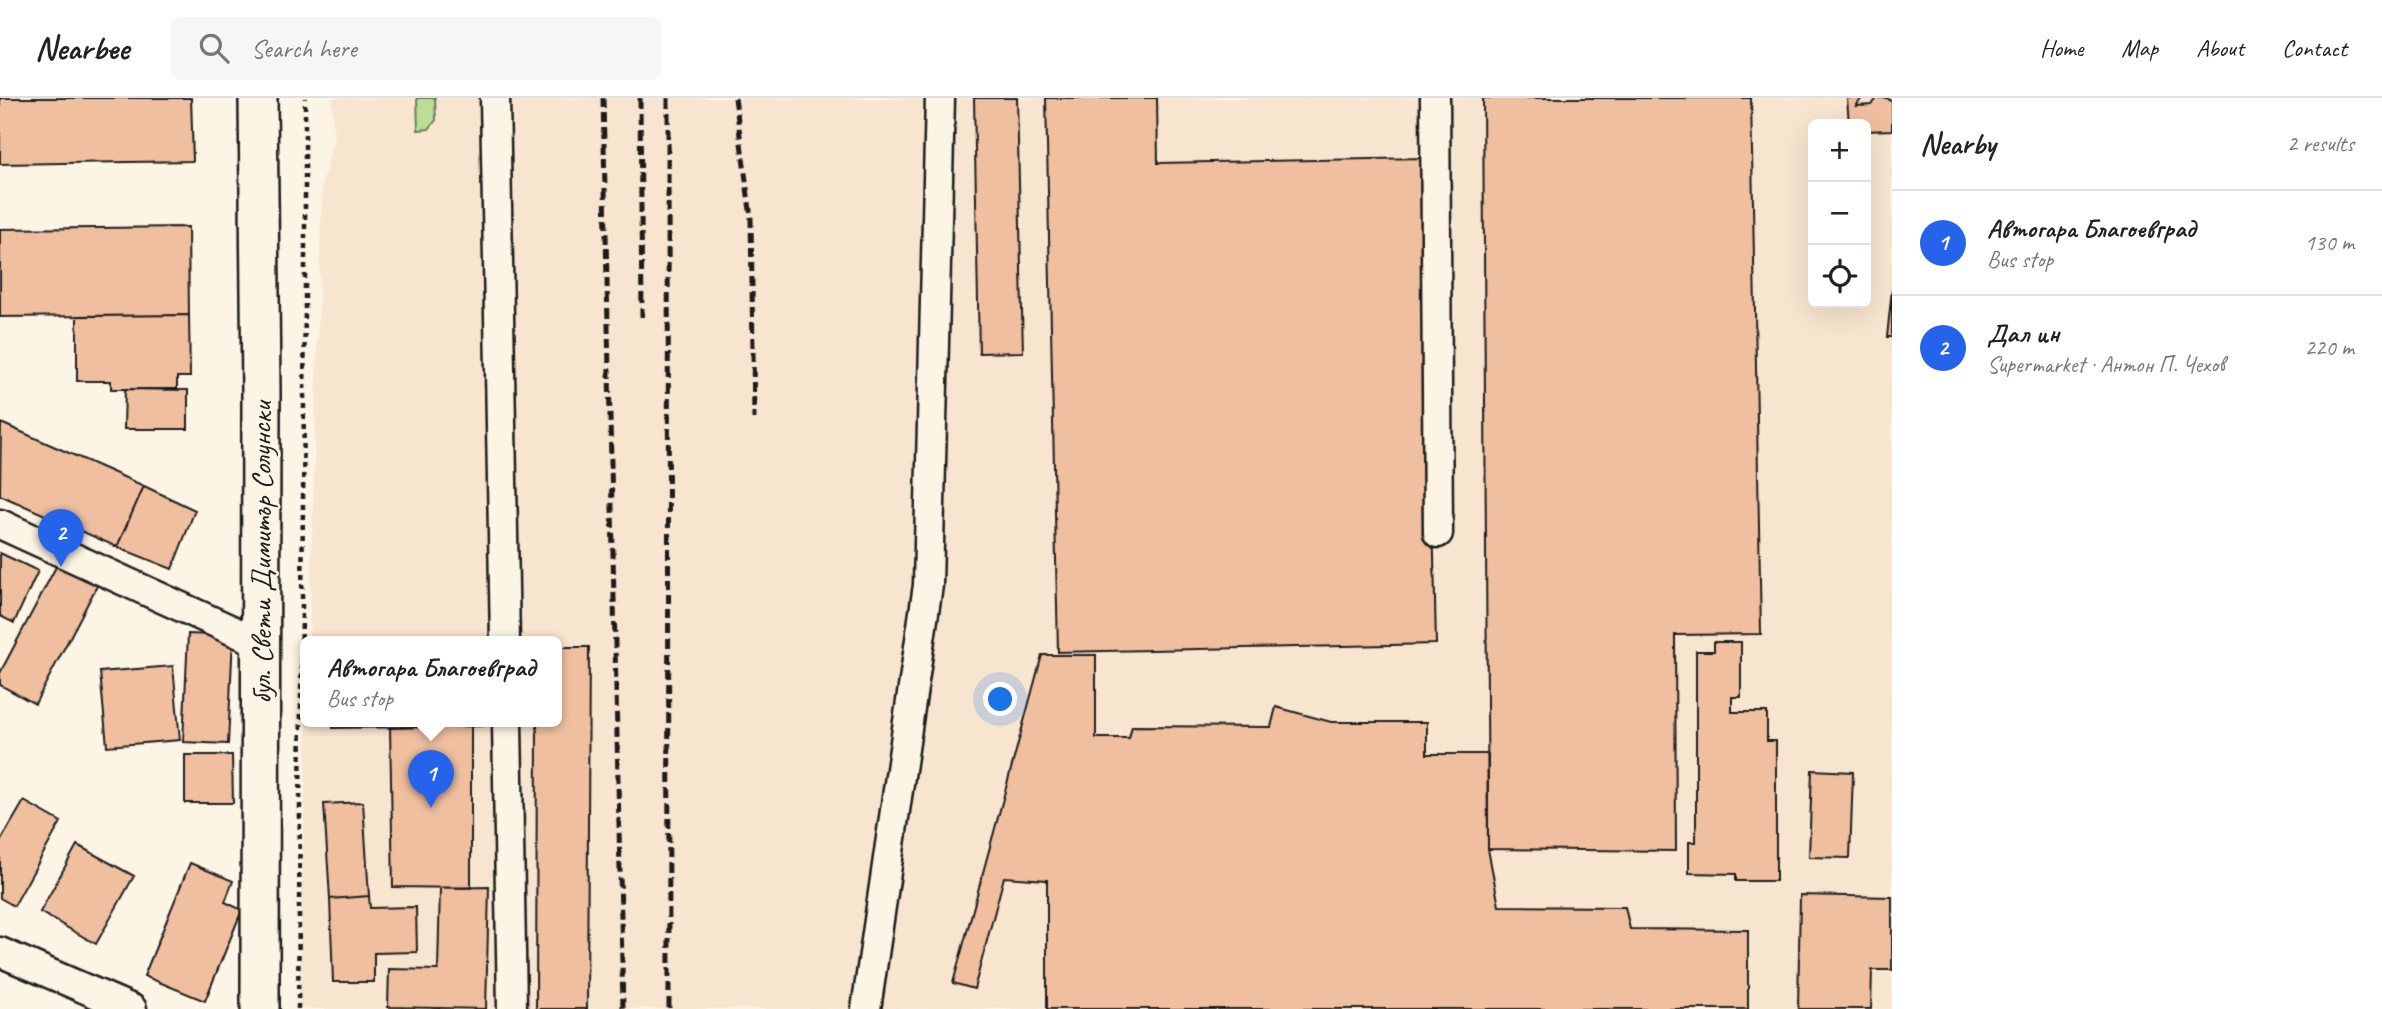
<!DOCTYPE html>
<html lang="en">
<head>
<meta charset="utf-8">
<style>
	body { margin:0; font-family:Caveat,sans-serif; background:#f6f6f6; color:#222 }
	.controls { position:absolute; right:21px; top:21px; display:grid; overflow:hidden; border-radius:10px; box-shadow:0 7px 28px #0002 }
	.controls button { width:63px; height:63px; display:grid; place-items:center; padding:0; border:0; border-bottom:2px solid #e0e0e0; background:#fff; color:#222; font:35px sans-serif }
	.you { position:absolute; left:1001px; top:602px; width:24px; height:24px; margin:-18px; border:5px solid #fff; border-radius:50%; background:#1a73e8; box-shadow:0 0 0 10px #1a73e833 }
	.badge { display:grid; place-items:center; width:46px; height:46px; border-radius:50%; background:#2563eb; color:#fff; font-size:23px; font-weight:700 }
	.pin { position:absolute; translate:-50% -58px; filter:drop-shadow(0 2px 4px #0008) }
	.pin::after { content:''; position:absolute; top:37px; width:24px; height:21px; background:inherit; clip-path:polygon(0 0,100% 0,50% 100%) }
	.popup { position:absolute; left:300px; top:538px; width:262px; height:91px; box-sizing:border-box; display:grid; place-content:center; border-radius:10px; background:#fff; filter:drop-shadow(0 2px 5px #0005); font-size:23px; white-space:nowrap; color:#767676 }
	.popup b { font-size:26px; color:#222 }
	.popup::after { content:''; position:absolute; left:50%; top:100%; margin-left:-14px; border:14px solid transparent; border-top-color:#fff }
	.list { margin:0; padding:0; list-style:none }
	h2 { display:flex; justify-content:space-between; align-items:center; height:91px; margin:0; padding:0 28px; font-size:30px }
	h2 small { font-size:23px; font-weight:400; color:#767676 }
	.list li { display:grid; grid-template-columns:46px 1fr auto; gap:21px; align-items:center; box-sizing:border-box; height:105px; padding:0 28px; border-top:2px solid #e0e0e0 }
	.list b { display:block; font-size:26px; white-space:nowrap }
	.list p { margin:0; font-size:23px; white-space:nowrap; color:#767676 }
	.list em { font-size:23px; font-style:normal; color:#767676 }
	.icon { flex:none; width:38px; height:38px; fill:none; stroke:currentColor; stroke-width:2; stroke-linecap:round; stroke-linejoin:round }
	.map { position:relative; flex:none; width:1892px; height:911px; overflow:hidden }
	header { display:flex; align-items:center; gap:42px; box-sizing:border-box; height:98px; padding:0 35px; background:#fff; border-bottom:2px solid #e0e0e0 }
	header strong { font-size:33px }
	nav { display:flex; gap:38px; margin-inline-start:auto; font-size:24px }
	.search { width:490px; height:63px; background:#f6f6f6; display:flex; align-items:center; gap:18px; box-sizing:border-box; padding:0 24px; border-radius:10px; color:#767676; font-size:26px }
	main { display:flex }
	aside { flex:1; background:#fff }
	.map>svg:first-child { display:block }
	.built { fill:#f8e5d0; fill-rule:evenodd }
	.green { fill:#bbde97; stroke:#6c7d5a; stroke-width:2 }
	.building { fill:#f0bfa0; stroke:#1c1c1c; stroke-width:2 }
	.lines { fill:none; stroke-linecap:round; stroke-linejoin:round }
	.minor-casing { stroke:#1c1c1c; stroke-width:33 }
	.major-casing { stroke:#1c1c1c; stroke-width:42 }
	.path { stroke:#1c1c1c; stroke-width:4.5; stroke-dasharray:5 5; stroke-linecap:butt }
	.minor { stroke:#fcf5e5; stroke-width:28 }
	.major { stroke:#fcf5e5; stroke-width:37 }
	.rail { stroke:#1c1c1c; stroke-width:5; stroke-dasharray:10 5; stroke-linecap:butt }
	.labels { text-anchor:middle; stroke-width:5; stroke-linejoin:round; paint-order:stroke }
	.street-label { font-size:30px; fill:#1c1c1c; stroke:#fcf5e5 }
</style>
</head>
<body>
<header>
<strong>Nearbee</strong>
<div class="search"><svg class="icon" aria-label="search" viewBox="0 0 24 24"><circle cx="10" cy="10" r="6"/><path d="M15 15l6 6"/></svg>Search here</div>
<nav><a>Home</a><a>Map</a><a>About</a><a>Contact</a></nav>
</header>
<main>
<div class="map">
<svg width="1892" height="911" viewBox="0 0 1892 911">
	<rect width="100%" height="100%" fill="#fcf5e5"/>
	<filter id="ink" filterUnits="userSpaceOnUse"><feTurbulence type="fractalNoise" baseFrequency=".0143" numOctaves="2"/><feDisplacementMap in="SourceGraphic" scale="14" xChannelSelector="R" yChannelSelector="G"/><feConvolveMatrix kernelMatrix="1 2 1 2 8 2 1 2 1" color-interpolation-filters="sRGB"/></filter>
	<g filter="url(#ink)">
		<!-- built -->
		<path class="built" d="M332,0H1892V911H298L307,624H557V544H309L322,86L334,40ZM1813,26H1866V205H1813Z"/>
		<!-- green -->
		<path class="green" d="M417,0H435L436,22L429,31L418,32Z"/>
		<!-- building -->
		<path class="building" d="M0,0H191L193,63L0,66Z
			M974,0H1017L1023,254L979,255Z
			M1046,0H1157L1158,65L1425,60L1436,546L1058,554Z
			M1483,0H1751L1761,536L1675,537L1676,753L1488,751Z
			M1847,0H1862L1856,8L1872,7L1877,0H1887L1892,4V32L1866,33V26H1849Z
			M188,129L189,217L0,219V131Z
			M1892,191V239H1887Z
			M189,217L190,279H177V291H111V283H77V218Z
			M125,291L188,292V331H124Z
			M1,325L144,388L117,449L0,397Z
			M144,388L195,412L172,471L117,449Z
			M0,455L38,473L14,525L0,518Z
			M59,463L99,484L35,606L0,587V575Z
			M188,536L233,538L228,646L183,644Z
			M1714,544H1741V599H1732V614H1767V643H1776V783H1736V776L1689,775V744H1696V553H1714Z
			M557,549H589L587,911H536L537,624H557Z
			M1042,557H1096V640H1129L1132,628L1271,629L1276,609L1331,624H1427V656H1488V751L1499,808L1625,809L1630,831L1748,832V911H1047V782L1004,779L974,891L953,885Z
			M173,568L180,642L107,648L100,574Z
			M333,624H484V628L333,630Z
			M471,628V790L393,789L390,630Z
			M185,657H232L233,705H185Z
			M1812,672L1853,674L1850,760L1809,759Z
			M24,703L61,724L14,808L0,800V744Z
			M363,704L369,798L330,801L324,706Z
			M77,747L134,778L96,846L40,814Z
			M190,765L233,783L225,804L242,812L205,903L144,878Z
			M489,789L486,911L388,909L389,871L438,872L440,790Z
			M1800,797L1892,799V872H1872L1871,911H1798Z
			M369,798L370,810L416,809L417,854L374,855V884H333L330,801Z"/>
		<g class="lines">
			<!-- minor casing -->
			<g class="minor-casing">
				<path id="minor" d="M495,0L505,544
					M1435,0L1438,435
					M0,426L260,545
					M507,624L512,910
					M0,854L132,911
					M866,911L928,487L940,0"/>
			</g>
			<!-- major casing -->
			<g class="major-casing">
				<path id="major" d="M258,0L261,294L260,911"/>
			</g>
			<!-- path -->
			<path class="path" d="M298,911L305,202V0"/>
			<!-- minor -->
			<use href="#minor" class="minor"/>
			<!-- major -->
			<use href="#major" class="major"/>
			<!-- rail -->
			<path class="rail" d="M603,0L623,911
				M640,0L642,219
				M668,0L669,911
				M735,0L751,120L754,321"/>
		</g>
	</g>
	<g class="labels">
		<!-- street labels -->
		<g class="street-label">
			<text transform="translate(261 455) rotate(-90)" y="10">бул. Свети Димитър Солунски</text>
		</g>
	</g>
</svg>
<div class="controls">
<button>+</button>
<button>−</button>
<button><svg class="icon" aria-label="locate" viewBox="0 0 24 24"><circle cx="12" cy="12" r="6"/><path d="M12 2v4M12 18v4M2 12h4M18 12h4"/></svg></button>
</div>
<div class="you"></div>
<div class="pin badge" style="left:431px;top:710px">1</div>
<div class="popup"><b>Автогара Благоевград</b>Bus stop</div>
<div class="pin badge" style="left:61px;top:469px">2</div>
</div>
<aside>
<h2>Nearby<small>2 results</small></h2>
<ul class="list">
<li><span class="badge">1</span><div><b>Автогара Благоевград</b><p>Bus stop</p></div><em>130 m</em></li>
<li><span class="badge">2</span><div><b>Дал ин</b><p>Supermarket · Антон П. Чехов</p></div><em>220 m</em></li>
</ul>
</aside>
</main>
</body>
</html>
